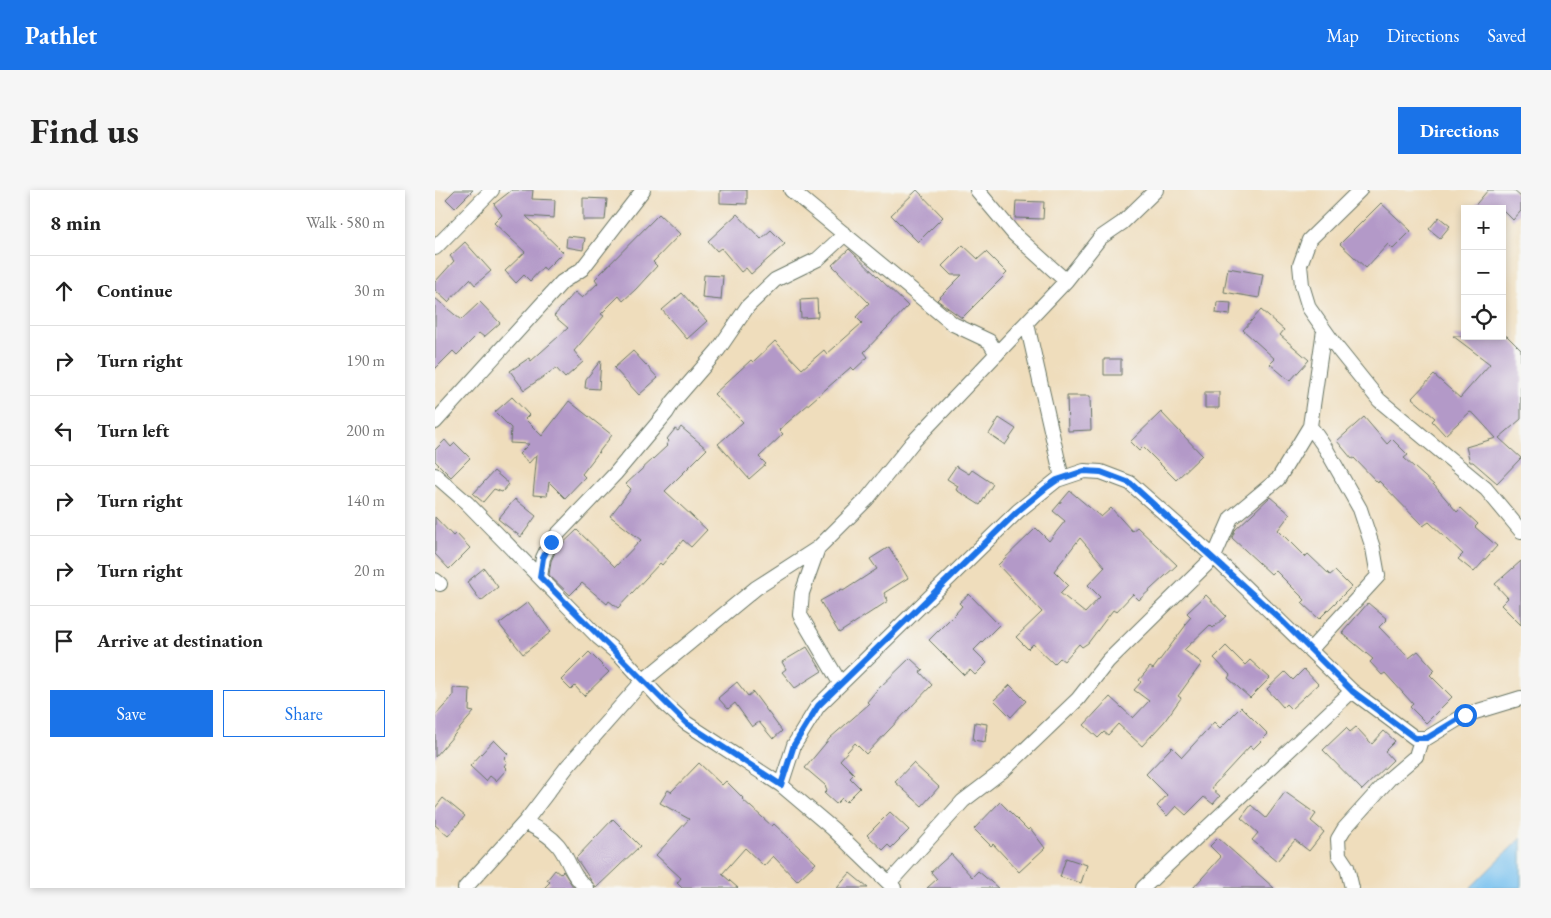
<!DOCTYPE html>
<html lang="en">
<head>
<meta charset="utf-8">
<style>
	body { margin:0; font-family:"EB Garamond",serif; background:#f6f6f6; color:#222 }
	.controls { position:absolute; right:15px; top:15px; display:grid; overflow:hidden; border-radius:0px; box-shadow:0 2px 8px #0003 }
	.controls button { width:45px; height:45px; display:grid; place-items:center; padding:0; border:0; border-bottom:1px solid #e0e0e0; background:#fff; color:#222; font:25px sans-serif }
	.stop { position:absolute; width:15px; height:15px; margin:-11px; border:4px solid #1a73e8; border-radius:50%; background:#fff }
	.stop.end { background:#1a73e8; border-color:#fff; box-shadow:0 1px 5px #0008 }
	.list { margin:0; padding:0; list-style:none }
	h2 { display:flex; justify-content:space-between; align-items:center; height:65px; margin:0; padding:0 20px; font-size:21px }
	h2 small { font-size:16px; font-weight:400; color:#767676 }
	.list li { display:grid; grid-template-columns:32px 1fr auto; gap:15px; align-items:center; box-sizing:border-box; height:70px; padding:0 20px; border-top:1px solid #e0e0e0 }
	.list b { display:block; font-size:19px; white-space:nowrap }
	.list em { font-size:16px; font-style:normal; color:#767676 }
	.actions { display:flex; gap:10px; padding:15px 20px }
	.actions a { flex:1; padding:11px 0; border:1px solid #1a73e8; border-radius:0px; text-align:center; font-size:18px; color:#1a73e8 }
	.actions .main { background:#1a73e8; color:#fff }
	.icon { flex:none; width:28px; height:28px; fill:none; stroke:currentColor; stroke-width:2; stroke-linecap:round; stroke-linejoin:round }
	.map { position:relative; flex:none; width:1086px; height:698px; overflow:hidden; border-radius:0px }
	header { display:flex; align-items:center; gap:30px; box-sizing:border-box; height:70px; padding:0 25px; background:#1a73e8; color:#fff }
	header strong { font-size:24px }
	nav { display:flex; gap:28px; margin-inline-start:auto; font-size:18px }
	.intro { display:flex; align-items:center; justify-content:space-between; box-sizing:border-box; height:120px; padding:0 30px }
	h1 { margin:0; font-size:35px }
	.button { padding:12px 22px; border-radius:0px; background:#1a73e8; color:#fff; font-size:18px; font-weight:700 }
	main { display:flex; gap:30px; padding:0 30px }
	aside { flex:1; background:#fff; border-radius:0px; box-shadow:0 2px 8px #0003 }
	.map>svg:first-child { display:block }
	.water { fill:#77c1f0; stroke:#4b7f92 }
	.building { fill:#b399c8; fill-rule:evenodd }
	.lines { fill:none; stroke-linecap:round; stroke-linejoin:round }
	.street-casing { stroke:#687564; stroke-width:16 }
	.street { stroke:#fff; stroke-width:14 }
	.route { stroke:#1a73e8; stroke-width:6 }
</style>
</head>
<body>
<header>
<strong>Pathlet</strong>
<nav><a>Map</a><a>Directions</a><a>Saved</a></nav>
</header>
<div class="intro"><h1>Find us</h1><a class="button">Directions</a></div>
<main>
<aside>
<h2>8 min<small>Walk · 580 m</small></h2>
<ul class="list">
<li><svg class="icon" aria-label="ahead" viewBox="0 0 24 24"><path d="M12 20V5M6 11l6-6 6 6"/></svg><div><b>Continue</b></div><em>30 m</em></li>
<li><svg class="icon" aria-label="right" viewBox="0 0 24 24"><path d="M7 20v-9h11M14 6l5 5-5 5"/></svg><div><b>Turn right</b></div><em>190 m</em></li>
<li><svg class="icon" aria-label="left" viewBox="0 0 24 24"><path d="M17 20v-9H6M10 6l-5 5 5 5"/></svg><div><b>Turn left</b></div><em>200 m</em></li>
<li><svg class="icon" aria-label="right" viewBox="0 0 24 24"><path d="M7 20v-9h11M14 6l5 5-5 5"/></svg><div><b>Turn right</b></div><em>140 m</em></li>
<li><svg class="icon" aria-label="right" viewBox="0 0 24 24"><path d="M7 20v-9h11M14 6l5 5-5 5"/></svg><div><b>Turn right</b></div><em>20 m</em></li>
<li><svg class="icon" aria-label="arrive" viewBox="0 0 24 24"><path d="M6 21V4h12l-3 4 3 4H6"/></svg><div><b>Arrive at destination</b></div></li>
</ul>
<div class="actions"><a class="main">Save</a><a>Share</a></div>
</aside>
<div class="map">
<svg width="1086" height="698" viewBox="0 0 1086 698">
	<rect width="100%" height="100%" fill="#f6f6f2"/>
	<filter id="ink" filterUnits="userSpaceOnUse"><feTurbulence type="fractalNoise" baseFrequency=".02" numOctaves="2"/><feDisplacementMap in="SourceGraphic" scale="10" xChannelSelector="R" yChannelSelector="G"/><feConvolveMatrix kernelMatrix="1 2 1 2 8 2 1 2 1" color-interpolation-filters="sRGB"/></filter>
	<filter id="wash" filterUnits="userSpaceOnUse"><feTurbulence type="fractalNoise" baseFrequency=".0096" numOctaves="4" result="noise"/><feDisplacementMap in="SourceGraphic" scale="20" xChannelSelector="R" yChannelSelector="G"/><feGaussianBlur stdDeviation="1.12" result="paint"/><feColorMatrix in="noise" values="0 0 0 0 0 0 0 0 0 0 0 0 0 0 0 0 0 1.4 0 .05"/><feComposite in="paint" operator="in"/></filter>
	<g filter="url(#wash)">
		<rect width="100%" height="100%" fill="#efddbc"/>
		<!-- water -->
		<path class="water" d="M1086,648V698H1036L1037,696Z"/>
		<g id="blocks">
			<!-- building -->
			<path class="building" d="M20,0H38L20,18L11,9Z
				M77,0H98L97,9L120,10L119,28L91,26L128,62L110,80L108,77L95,91L89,85L81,93L70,81L90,62L59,33L67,25L59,14Z
				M285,0H312V14L285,13Z
				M482,0L508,27L483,52L456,25Z
				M1053,0H1078L1086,7V21L1078,30L1067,19H1037Z
				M148,8L172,9L170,30H148Z
				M581,11L609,12L608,29L580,28Z
				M946,13L976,41L958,59L953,54L931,78L905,54Z
				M224,24L245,44L218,72L222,76L201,99L188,111L184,106L166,124L169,126L139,161L148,172L130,188L121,178L89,200L75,181L94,168L96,171L133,138L119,126L140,102L147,108L163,93L160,89Z
				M302,24L326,49L336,40L350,54L316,84L311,78L306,82L286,58L282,61L273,51Z
				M1004,27L1015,36L1005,48L994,39Z
				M132,46L150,48L148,60L131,57Z
				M30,52L56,81L40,95L35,89L13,112L0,100V92L19,71L15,66Z
				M528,55L543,69L551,62L572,83L527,128L502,110L527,85H516L507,76Z
				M414,59L473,116L429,162L433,167L419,180L416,177L344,240L348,244L324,267L331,274L314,289L283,254L308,232L279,204L316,170L318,172L340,151L367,179L389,160L392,164L427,133L421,127L434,113L397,75Z
				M793,78L828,84L824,108L789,102Z
				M269,85L288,86L286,110L267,108Z
				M247,103L272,131L252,149L227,120Z
				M0,108L26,130L45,112L65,133L49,147L44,143L22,165L18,161L0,179Z
				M382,109L383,127L366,128L365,110Z
				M782,112L796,113L795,125L781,123Z
				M826,120L849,140L845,145L874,170L855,191L835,174L840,169L808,140Z
				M1018,146H1072L1086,160V229L1064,248L1086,268L1062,293L1038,272H1035L1031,257L1061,248L1039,224L1035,222L1010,245L997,231L1000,228L977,208L999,185L1025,208L1055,174Z
				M198,161L223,188L204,205L179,178Z
				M669,169H686V185H669Z
				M166,170L164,199L150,198L151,189Z
				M770,202H784V218H770Z
				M632,206H655L656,240L633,241Z
				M77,207L94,225L90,229L107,246L134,211L177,245L147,284L150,287L130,308L114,292L112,306L98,305L102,264L94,273L84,264L94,254L75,253L76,238L60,222Z
				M726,222L767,265L741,290L708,257L704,261L695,252Z
				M929,227L952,254L957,249L973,265L969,268L999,295L1022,322L1026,318L1043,334L1040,337L1062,356L1039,382L1023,369L1028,364L994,332L988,336L944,291L943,293L919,268L917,269L902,251Z
				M564,228L581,239L570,255L554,244Z
				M246,237L272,259L230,301L272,340L256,357L248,350L227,375L225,373L183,418L174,411L172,414L147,393L135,405L114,385L116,371L121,360L142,340L180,377L206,350L175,326L196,299L191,294L232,256L231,255L234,251L232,249L240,239L243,241Z
				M10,250L16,257L20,253L35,268L16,287L0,271V260Z
				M521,276L534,284L537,280L558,294L545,315L521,300L523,296L512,289Z
				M59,281L74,294L67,302L59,299L48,312L38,304Z
				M635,301L666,327L676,318L697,341L702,337L742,375L704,410L698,404L681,422L678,420L653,453L647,457L644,454L629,471L625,468L619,474L598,454L593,459L581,447L607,422L563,375L601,338L614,351L630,331L618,321ZM645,348L670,377L653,395L665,407L650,423L625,403L633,395L619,381Z
				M835,307L855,324L843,340L870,367L873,364L895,385L900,381L916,397L884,429L867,413L870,410L840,380L836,384L797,348L800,340Z
				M80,309L101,326L86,347L63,329Z
				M0,327L18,346L21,343L35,358L14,379L0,364Z
				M454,357L473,388L449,403L453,411L404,443L385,411L407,399L408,401L442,379L435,369Z
				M1086,371V435L1066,415L1073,408L1060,394Z
				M49,378L63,397L46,411L32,392Z
				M534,404L564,435L539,460L552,473L540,485L535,480L529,485L494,450L521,423L527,416L524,413Z
				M771,405L791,426L778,438L775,435L749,460L767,473L743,506L746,508L729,532L707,556L683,534L673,545L669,542L663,548L649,535L675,507L698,528L714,511L699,500L706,492L704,490L715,477L718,479L751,435L750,434L756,427L752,423Z
				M93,412L116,442L88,464L64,434Z
				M933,413L952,429L944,437L974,468L983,461L1000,480L995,485L1017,507L991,533L975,517L978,514L950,483L947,485L935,472L938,469L907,443Z
				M791,456L810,475L815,470L835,488L815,508L793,488L795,485L779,468Z
				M372,457L387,481L360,498L347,482L351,479L347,472Z
				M154,462L174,482L149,506L140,496L136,500L126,490Z
				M475,468L488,480L485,482L497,495L431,564L420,553L405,570L419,584L415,588L425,598L411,612L407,608L401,614L389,603L392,600L390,595L370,578L395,548L434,514L432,512L441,501Z
				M869,479L883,494L856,519L851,514L848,517L832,499L850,482L858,490Z
				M302,492L313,506L318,502L347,541L338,549L324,532L317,537L300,513L293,519L283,508Z
				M575,495L591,511L576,527L559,510Z
				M18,498L35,499L34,521L39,522L0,567V526L18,506Z
				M806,517L833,544L818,559L815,556L779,595L777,599L785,606L778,614L769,607L751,625L741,616L732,626L722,616L732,605L711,584L737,557L747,567L779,532L785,538Z
				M540,532L552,534L550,552L538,550Z
				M921,537L937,554L949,541L960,551L950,561L958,570L927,600L888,560L911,538L915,542Z
				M59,550L73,564L69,568L72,572L69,576L72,579L61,591L55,586L51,591L35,576Z
				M264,573L287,595L291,591L308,608L307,609L337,636L339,634L381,673L362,691L338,666L329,676L310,658L287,684L303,698H247L242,693L246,688L221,665L254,629L225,613L233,600L236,602Z
				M478,573L504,597L487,616L460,592Z
				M850,602L881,624L876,631L889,642L874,661L860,650L842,671L817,650L823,643L806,628L816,615L831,628Z
				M8,608L30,626L13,646L0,635V618Z
				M565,612L593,640L595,638L610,658L584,682L558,654L556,656L539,639Z
				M455,622L474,640L456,658L453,655L448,660L432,645Z
				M178,629L205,656L161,698L141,668Z
				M783,648L839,698H758L786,667L775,656Z
				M516,664L537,687L543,681L563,698H492L502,689L496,682Z
				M631,668L652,675L646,693L625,687Z
				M120,680L125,684L128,681L139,698H109L115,692L112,690Z
				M415,683L433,698H402Z"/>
		</g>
	</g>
	<g filter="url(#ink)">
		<use href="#blocks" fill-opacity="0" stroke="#687564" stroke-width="1"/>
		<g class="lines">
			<!-- street casing -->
			<g class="street-casing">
				<path id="street" d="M356,0L518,134L554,151L562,164
					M542,0L579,44L631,91
					M925,0L874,50L865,75L867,95L874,118L903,159L944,210L1051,299L1086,341
					M0,58L57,0
					M592,134L627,288
					M0,232L127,92L147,79L208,0
					M875,236L891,259L925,319L938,358L943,386L876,459
					M0,285L32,313L163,447L186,466L230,514L251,533L346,595
					M383,358L367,403L365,425L405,493
					M105,387L108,368L116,351L180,284L232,222L238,212L283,160L313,116L340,90L383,69L410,44
					M0,390L5,394
					M90,632C102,639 114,644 123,655C135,670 135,685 152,698
					M454,693L528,611L570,579L643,509L673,471L779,367L796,328L843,289L875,236L889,140
					M30,698L90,632L132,577L208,491L321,398L383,358L432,309L477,253L631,91L665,48L687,33L721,0
					M459,698L398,639L346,595L359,555L383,516L583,321L622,290L649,281L666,282L695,293L779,367L917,501L980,548H992L1030,525L1086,508
					M708,698L917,501
					M917,698L912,677L904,665L903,649L909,639L954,589L981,566L986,550"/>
			</g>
			<!-- street -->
			<use href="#street" class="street"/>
		</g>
	</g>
	<g class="lines" filter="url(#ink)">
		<!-- route -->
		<path class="route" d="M116,352L108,368L105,387L251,533L346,595L359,555L383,516L583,321L612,297L622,290L649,281L666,282L695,293L845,429L917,501L980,548H992L1030,525"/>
	</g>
</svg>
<div class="controls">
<button>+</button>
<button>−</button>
<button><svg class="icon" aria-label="locate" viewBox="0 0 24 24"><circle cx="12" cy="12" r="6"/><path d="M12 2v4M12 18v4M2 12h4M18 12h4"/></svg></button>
</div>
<div class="stop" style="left:1030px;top:525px"></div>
<div class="stop end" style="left:116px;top:352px"></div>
</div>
</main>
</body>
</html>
